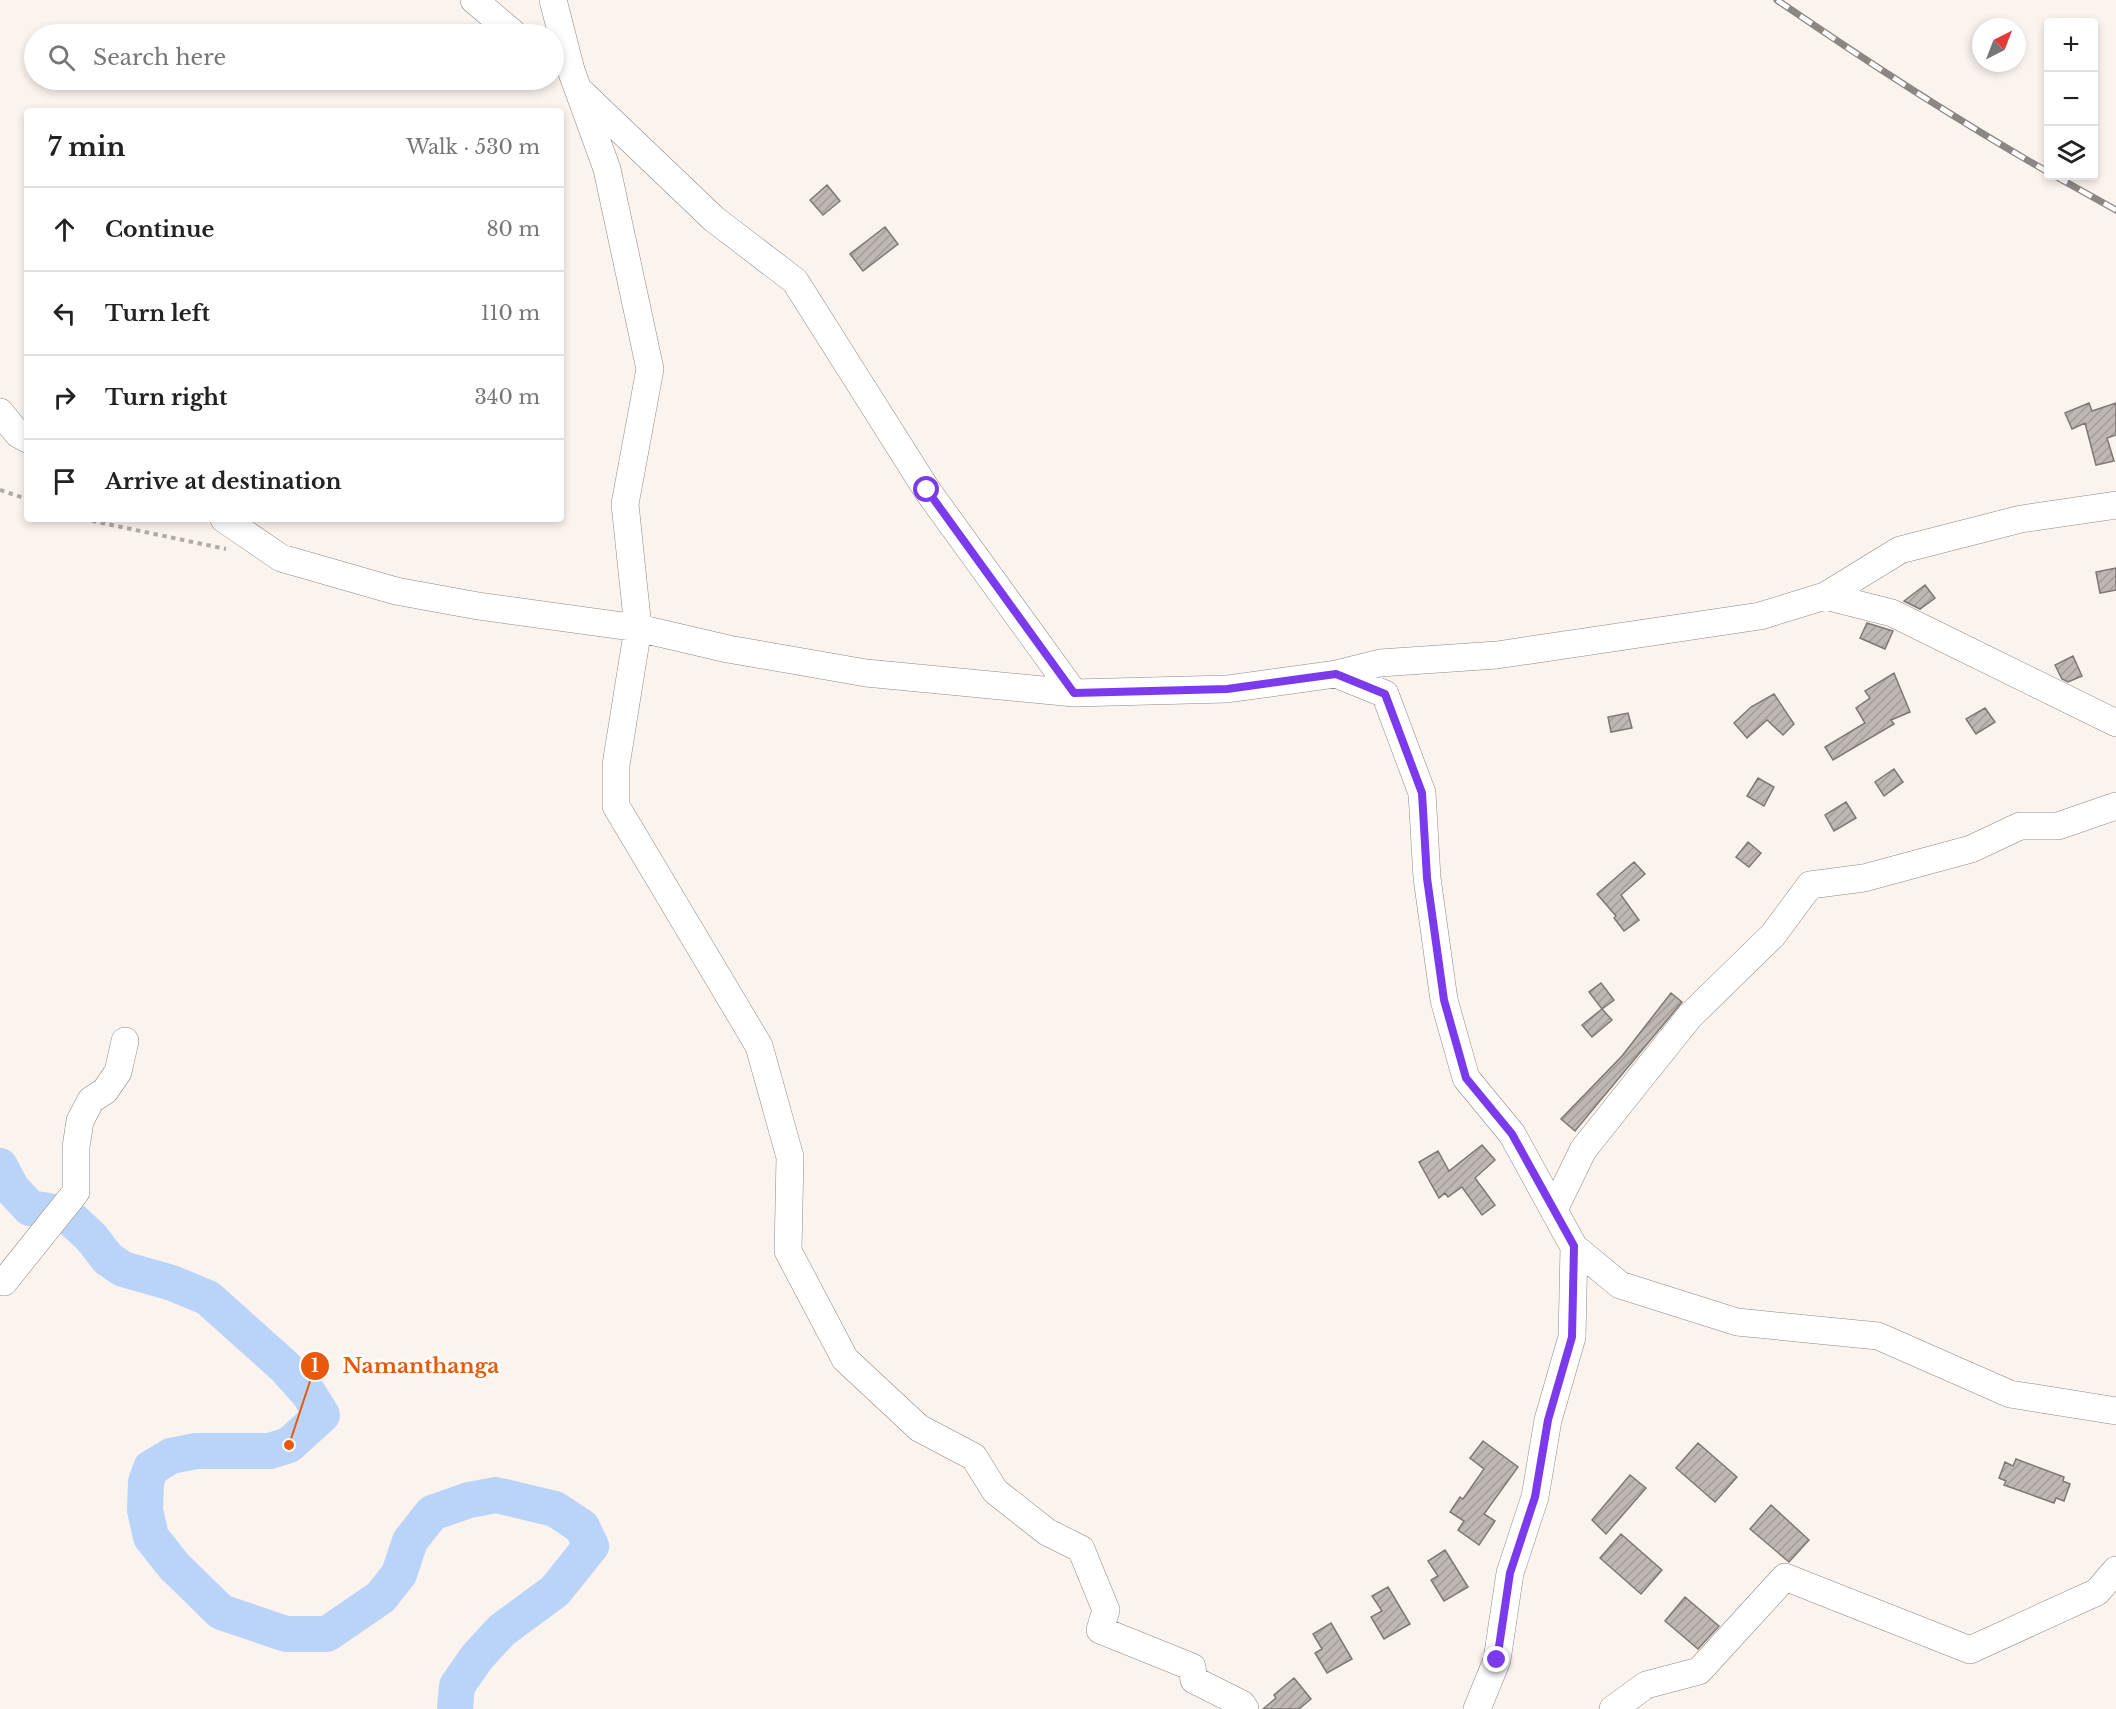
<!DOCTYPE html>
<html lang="en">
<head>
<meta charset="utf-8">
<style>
	body { margin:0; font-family:"Libre Baskerville",serif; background:#f6f6f6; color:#222 }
	.controls { position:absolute; right:18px; top:18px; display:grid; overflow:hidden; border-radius:6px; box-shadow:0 3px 9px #0003 }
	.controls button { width:54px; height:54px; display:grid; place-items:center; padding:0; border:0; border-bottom:2px solid #e0e0e0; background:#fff; color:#222; font:30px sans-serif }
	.compass { position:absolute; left:1972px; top:18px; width:54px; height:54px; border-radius:50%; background:#fff; box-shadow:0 3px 9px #0003; rotate:42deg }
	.stop { position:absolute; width:18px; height:18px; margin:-14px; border:4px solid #7c3aed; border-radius:50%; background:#fff }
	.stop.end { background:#7c3aed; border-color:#fff; box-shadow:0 2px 6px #0008 }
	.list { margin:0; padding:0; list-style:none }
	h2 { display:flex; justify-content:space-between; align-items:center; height:78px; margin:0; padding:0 24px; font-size:26px }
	h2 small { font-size:20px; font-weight:400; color:#767676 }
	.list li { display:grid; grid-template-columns:39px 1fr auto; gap:18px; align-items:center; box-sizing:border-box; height:84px; padding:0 24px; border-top:2px solid #e0e0e0 }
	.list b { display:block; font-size:22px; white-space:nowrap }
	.list em { font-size:20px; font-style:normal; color:#767676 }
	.icon { flex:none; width:33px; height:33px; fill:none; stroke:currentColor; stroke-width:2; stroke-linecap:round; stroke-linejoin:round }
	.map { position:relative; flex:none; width:2116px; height:1709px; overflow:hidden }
	.search { position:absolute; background:#fff; box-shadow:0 3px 9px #0003; left:24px; top:24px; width:540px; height:66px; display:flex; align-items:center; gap:15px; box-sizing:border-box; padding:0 21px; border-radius:33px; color:#767676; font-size:22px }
	.panel { position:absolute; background:#fff; box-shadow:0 3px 9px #0003; left:24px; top:108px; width:540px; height:414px; border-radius:6px }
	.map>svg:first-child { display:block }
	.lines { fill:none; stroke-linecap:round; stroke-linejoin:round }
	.river { stroke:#bad4f9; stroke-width:36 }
	.building { fill:url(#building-hatch); stroke:#807875; stroke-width:1.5 }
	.minor-casing { stroke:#8f8884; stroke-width:28 }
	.path { stroke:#b1aba7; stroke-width:4; stroke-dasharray:4.5 4.5; stroke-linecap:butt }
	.minor { stroke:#fff; stroke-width:27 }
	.rail-casing { stroke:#8c8784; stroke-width:7 }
	.rail { stroke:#fff; stroke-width:4.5; stroke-dasharray:14; stroke-linecap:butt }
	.route { stroke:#7c3aed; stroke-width:8 }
	.leader { fill:none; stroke:#e8590c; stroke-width:2 }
	.callout-dot { fill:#e8590c; stroke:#fff; stroke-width:2 }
	.mark-label { font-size:18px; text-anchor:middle; font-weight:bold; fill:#fff }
	.callout-label { font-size:21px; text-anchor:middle; font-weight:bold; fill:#e8590c; stroke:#fff; stroke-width:5; stroke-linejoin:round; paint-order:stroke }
</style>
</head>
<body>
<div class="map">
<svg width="2116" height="1709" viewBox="0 0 2116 1709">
	<defs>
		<pattern id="building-hatch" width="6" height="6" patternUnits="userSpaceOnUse" patternTransform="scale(1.5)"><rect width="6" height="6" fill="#bfb7b3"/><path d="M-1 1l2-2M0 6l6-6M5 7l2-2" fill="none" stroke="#a49d9a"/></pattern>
	</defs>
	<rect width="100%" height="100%" fill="#fbf3ee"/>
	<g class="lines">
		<!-- river -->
		<path class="river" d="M0,1166L12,1189L30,1208L66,1214L91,1237L108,1259L123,1269L172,1283L208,1298L285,1367L309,1394L322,1415L289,1445L270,1451H196L171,1456L151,1468L146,1482L145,1510L151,1537L174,1566L221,1612L286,1634H327L381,1597L399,1574L410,1541L432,1513L469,1500L496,1495L555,1509L582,1527L591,1546L555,1591L502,1630L477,1657L457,1686L455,1709"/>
	</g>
	<!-- building -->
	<path class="building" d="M827,185L840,201L823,215L810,200Z
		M885,227L898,244L863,271L850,254Z
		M2089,403L2092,411L2116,403V435L2107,438L2114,461L2096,465L2085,423L2072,429L2065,413Z
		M2116,568V590L2100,593L2096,572Z
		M1925,585L1935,598L1920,609L1904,601Z
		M1867,623L1893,631L1885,649L1860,638Z
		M2073,656L2082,676L2068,682L2062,679L2055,665Z
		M1894,673L1910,712L1891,720L1894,724L1833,760L1825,747L1865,723L1856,708L1870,698L1865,691Z
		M1774,694L1794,724L1783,735L1767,720L1747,738L1734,723L1751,707Z
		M1985,708L1995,722L1976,734L1966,719Z
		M1628,713L1632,728L1611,732L1608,717Z
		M1894,769L1903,782L1884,796L1875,782Z
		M1758,778L1774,787L1764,806L1747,796Z
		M1846,802L1856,818L1834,831L1825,815Z
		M1748,842L1761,853L1749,867L1736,857Z
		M1634,862L1645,874L1621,895L1639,920L1624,931L1614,918L1616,916L1597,894Z
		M1601,983L1614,1000L1602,1009L1589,992Z
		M1671,993L1682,1002L1575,1131L1561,1119L1622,1056Z
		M1602,1009L1612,1020L1592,1037L1582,1025Z
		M1482,1145L1495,1160L1475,1178L1495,1205L1482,1215L1462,1187L1448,1197L1445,1193L1439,1198L1419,1162L1438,1151L1449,1171Z
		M1483,1441L1518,1467L1484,1514L1495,1521L1479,1545L1458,1530L1464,1521L1450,1512L1460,1497L1463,1499L1484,1469L1470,1458Z
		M1698,1443L1737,1477L1715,1502L1676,1468Z
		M2016,1459L2064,1477L2063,1481L2070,1484L2064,1501L2056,1498L2054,1503L2004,1485L2006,1481L1999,1478L2005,1462L2013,1466Z
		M1630,1475L1646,1488L1606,1534L1592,1520Z
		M1771,1505L1809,1540L1789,1562L1750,1529Z
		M1621,1534L1662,1570L1641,1594L1600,1558Z
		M1445,1550L1468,1587L1444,1601L1431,1580L1438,1576L1428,1561Z
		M1388,1587L1410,1624L1384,1639L1371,1617L1382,1611L1372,1596Z
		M1685,1597L1719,1626L1698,1649L1665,1621Z
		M1331,1623L1352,1659L1327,1673L1315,1653L1322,1649L1313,1634Z
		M1294,1678L1311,1699L1299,1709H1263L1276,1698L1274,1695Z"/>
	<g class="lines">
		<!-- minor casing -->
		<g class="minor-casing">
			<path id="minor" d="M474,0L514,34
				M553,0L571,70L607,169L650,369L625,504L638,628L616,765V806L759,1046L790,1157L788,1251L845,1359L919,1428L974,1457L995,1491L1047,1532L1081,1549L1106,1610L1100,1630L1192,1667L1194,1680L1242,1704L1245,1709
				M582,93L714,219L795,281L927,490L1074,693
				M0,412L18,434L27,439
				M224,519L281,558L396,591L478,606L638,628L728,649L866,673L1074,693L1227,689L1336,674L1380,663L1497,655L1760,616L1825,596L1900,550L2021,519L2116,505
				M1825,596L1892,613L2116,723
				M1336,674L1385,694L1422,793L1427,878L1444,1000L1466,1078L1512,1134L1574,1247L1620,1285L1737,1322L1878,1336L2010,1394L2116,1411
				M1554,1210L1583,1150L1641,1077L1690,1016L1773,935L1810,885L1864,878L1971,849L2020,826H2058L2116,806
				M0,1281L4,1282L76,1192V1147L80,1121L91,1100L105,1091L118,1072L125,1041
				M1477,1709L1497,1660L1510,1573L1535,1497L1548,1420L1572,1337L1574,1247
				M1613,1709L1646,1685L1699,1671L1785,1577L1970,1650L2097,1592L2116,1570"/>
		</g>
		<!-- path -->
		<path class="path" d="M0,490L27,499
			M83,519L226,549"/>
		<!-- minor -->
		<use href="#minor" class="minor"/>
		<!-- rail casing -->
		<g class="rail-casing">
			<path id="rail" d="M1777,0C1866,61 1955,119 2048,172
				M2055,176L2116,210"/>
		</g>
		<!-- rail -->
		<use href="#rail" class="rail"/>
	</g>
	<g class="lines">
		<!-- route -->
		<path class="route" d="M927,490L1074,693L1227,689L1336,674L1385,694L1422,793L1427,878L1444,1000L1466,1078L1512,1134L1574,1246L1572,1337L1548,1420L1535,1497L1510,1573L1497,1660"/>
	</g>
	<!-- callouts -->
	<path class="leader" d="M289 1445L315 1366"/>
	<g class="callout-dot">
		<circle cx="289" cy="1445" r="6"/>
		<circle cx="315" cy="1366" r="15"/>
	</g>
	<g class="mark-label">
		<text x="315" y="1372">1</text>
	</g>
	<g class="callout-label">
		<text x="421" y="1373">Namanthanga</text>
	</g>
</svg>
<div class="controls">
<button>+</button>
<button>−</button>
<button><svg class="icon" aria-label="layers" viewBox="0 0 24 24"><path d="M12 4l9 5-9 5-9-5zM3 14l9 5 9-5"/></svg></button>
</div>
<svg class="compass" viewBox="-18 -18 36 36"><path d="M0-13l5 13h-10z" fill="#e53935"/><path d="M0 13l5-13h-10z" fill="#767676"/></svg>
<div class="stop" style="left:927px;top:490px"></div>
<div class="stop end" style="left:1497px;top:1660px"></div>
<div class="search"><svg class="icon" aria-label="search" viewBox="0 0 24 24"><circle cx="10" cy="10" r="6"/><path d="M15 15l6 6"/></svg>Search here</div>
<section class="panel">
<h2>7 min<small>Walk · 530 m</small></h2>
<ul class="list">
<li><svg class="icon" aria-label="ahead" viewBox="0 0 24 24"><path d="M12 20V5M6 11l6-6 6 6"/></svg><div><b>Continue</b></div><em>80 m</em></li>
<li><svg class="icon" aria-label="left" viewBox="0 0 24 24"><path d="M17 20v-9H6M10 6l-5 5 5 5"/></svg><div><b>Turn left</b></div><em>110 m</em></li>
<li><svg class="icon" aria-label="right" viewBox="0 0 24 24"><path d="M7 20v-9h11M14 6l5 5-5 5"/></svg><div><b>Turn right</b></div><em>340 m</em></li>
<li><svg class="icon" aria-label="arrive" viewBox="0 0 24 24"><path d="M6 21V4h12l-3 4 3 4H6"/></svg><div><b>Arrive at destination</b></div></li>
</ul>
</section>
</div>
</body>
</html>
